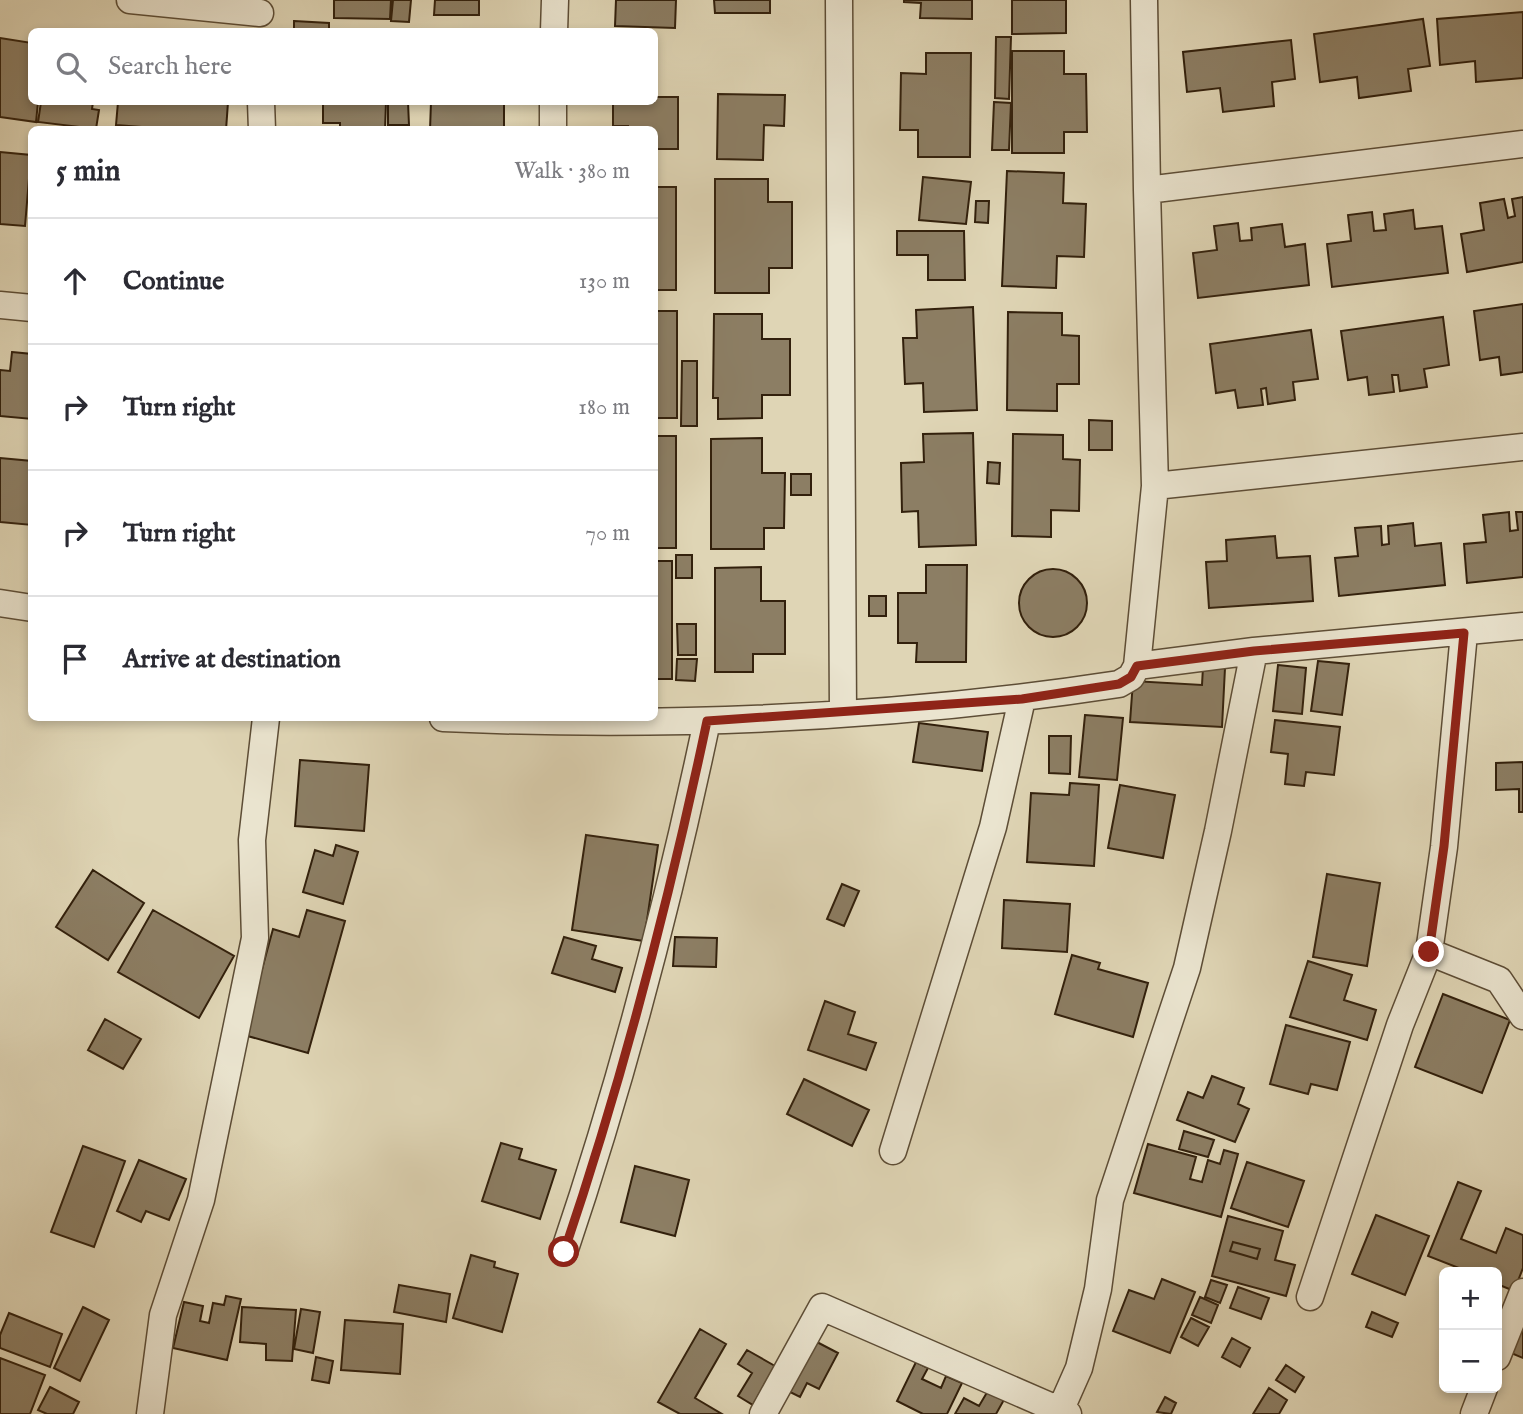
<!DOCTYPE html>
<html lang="en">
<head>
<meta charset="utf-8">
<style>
	body { margin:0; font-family:"IM FELL English",serif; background:#f7f7f7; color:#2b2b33 }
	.controls { position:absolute; right:21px; bottom:21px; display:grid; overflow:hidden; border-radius:10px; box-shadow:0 4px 10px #0003 }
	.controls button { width:63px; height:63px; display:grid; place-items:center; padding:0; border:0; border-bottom:2px solid #e1e1e2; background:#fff; color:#2b2b33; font:35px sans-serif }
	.stop { position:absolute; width:21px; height:21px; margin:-16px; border:5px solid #8f2418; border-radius:50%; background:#fff }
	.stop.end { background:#8f2418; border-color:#fff; box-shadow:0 2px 7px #0008 }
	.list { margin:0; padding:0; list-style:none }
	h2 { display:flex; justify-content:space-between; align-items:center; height:91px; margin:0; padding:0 28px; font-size:30px }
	h2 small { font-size:23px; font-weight:400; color:#7c7c81 }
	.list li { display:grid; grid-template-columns:46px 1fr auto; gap:21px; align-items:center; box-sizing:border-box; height:126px; padding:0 28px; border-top:2px solid #e1e1e2 }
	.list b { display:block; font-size:26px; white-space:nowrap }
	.list em { font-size:23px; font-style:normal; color:#7c7c81 }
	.icon { flex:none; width:38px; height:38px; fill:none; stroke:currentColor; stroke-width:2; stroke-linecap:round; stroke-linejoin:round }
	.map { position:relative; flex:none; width:1523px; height:1414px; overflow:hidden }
	.search { position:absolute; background:#fff; box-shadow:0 4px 10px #0003; left:28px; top:28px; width:630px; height:77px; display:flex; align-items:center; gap:18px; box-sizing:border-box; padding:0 24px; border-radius:10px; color:#7c7c81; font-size:26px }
	.panel { position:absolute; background:#fff; box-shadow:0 4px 10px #0003; left:28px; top:126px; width:630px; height:595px; border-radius:10px }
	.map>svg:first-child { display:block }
	.building { fill:#8c7e64; stroke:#32200c; stroke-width:2; fill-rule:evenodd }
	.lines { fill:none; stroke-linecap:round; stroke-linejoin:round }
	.street-casing { stroke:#5d4d36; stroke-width:29 }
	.street { stroke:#eae4cf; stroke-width:26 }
	.route { stroke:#8f2418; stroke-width:9 }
</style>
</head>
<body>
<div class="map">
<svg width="1523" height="1414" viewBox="0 0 1523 1414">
	<rect width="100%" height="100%" fill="#dfd5b5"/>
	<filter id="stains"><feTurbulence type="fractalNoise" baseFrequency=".00286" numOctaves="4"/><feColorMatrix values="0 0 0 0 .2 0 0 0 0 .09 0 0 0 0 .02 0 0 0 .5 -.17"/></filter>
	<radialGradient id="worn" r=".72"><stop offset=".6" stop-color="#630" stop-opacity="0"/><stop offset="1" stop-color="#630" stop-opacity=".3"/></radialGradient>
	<!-- building -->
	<path class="building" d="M334,0H391L390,19L334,18Z
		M393,0H411L409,22L391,21Z
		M435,0H479V15H434Z
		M616,0H676L675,28L615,26Z
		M714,0H770V13H715Z
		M904,0H972V19L920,18L921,3L904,2Z
		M1012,0H1066V33L1012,34Z
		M1523,12V78L1476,82L1475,61L1440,65L1437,19Z
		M1423,19L1430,66L1408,69L1411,91L1359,98L1357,77L1320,82L1314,34Z
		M294,21L329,23V32H294Z
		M996,37H1011L1009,99L995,98Z
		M0,38L32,43V102H38L36,122L0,117Z
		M1291,40L1295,79L1272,82L1274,106L1223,112L1220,88L1187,92L1183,52Z
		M1012,51H1064V74H1086L1087,132H1064V153H1012Z
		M926,53H971L970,157H918V130H900L901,73L926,74Z
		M718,94L785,95L784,126L764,125L763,160L717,159Z
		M654,97H678V149H654V130H628V126H613V102H654Z
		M41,102H93L92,109L99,110L96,129L38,122Z
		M118,102H228L226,130H180L116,125Z
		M323,102H386L385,130H340V123H323Z
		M388,102H408L409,125H388Z
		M431,102H504V128L430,130Z
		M994,102L1011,103L1009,150H992Z
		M0,152L31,155L25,226L0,224Z
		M1007,171L1064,173L1063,203L1086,204L1084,257L1057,256L1056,288L1002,286Z
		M923,177L971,182L966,224L919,220Z
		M715,179H768V202H792V268H769V293H715Z
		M654,187H676V290H654Z
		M1523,197V262L1467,272L1461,234L1484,230L1480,203L1504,199L1508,218L1515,216L1512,199Z
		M976,201H989L988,223L975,222Z
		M1413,210L1415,229L1442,226L1448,273L1332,287L1327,244L1351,241L1348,215L1372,212L1374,231L1386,230L1384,214Z
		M1238,223L1240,241L1252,240L1251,228L1282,224L1285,247L1305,244L1309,285L1198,298L1193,253L1217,250L1214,226Z
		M897,231H964L965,280H928V255H897Z
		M1523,304V372L1501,375L1499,357L1480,360L1474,311Z
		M973,307L977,410L924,412L923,383L905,384L903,338H917L916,310Z
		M654,311H677V418H654Z
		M1008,312L1062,313V335L1079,336V384H1057V411L1007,410Z
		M714,314H762V339H790V395H762V418L718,419V398H713Z
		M1443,317L1449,365L1424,369L1427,387L1400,391L1398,375H1392L1394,392L1369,395L1367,377L1348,380L1341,331Z
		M1311,330L1318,379L1293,382L1295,400L1268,404L1266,388L1261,389L1263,405L1238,408L1235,390L1216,393L1210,344Z
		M12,352L32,354V419L0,416V370L10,371Z
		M682,361H697V426H681Z
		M1089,420L1112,421V450H1089Z
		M973,433L976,545L919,547L918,511L902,512L901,463L924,462L923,434Z
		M1013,434L1063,435V459L1080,460L1079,511L1051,510V537L1012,536Z
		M654,436H676V548H654Z
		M762,438V473H785L784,528H764V549H711V439Z
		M0,458L32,461V525L0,522Z
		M988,462L1000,463L999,484L987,483Z
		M791,474H811V495H791Z
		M1509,512L1510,531L1518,530L1516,512H1523V577L1467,583L1464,544L1486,542L1483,515Z
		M1413,523L1415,546L1441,543L1445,585L1339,596L1335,558L1358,556L1355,528L1381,526L1382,545L1389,544L1388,526Z
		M1275,536L1277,558L1310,556L1313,601L1209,608L1206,562L1227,561L1226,540Z
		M676,555H692V578H676Z
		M654,561H672V679H654Z
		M926,565H967L966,662H916L917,643H898V593H926Z
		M761,567V601H785V654H753V672H715V568Z
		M1019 603a34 34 0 1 1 68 0a34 34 0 1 1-68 0Z
		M869,596H886V616H869Z
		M677,624H696V655H678Z
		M677,659H697L695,681L676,680Z
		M1318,661L1349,664L1342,715L1311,711Z
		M1278,665L1306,668L1302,714L1273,711Z
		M1203,667L1225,668L1222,727L1130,722L1133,681L1202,685Z
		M1085,715L1123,718L1117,780L1079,777Z
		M1275,720L1340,727L1334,775L1306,772L1304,786L1285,784L1288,754L1271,752Z
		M919,723L988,732L982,771L913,762Z
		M1049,736H1071L1070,774L1049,773Z
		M300,760L369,765L364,831L295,826Z
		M1523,762V812H1519V789L1496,790V763Z
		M1070,783L1099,785L1094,866L1027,862L1031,793L1069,795Z
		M1120,785L1175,795L1163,858L1108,848Z
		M586,835L658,845L644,941L572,930Z
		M336,845L358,852L343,904L303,892L315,850L333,856Z
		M93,870L144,903L108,960L56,927Z
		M1327,874L1380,883L1367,966L1313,957Z
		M842,884L859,891L844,926L827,919Z
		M1004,900L1070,904L1067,952L1002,948Z
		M153,910L234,956L199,1018L118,972Z
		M307,910L345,921L308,1053L244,1035L273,929L299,937Z
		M564,937L596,946L592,959L622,968L615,992L552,973Z
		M675,937L717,938L716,967L673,966Z
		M1072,955L1100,963L1098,969L1148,983L1133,1037L1055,1014Z
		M1308,961L1352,975L1344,1000L1376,1010L1367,1040L1290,1017Z
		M1443,994L1510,1020L1482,1093L1415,1067Z
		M825,1001L855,1012L848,1034L876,1043L866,1070L808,1050Z
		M105,1019L141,1039L123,1069L88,1050Z
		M1286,1025L1350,1042L1337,1090L1311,1084L1308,1094L1270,1084Z
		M1212,1076L1244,1088L1238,1104L1249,1109L1235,1142L1177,1120L1188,1092L1203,1098Z
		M804,1079L869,1110L852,1146L787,1114Z
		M1184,1131L1214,1140L1208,1157L1179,1149Z
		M501,1143L522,1149L519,1159L556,1170L540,1219L482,1201Z
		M1148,1144L1196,1157L1190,1179L1202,1182L1208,1160L1220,1164L1224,1150L1238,1154L1221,1217L1134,1193Z
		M83,1146L125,1161L94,1247L51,1232Z
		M139,1160L186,1179L169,1220L146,1211L141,1222L117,1211Z
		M1247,1162L1304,1181L1288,1227L1231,1208Z
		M635,1166L689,1180L675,1236L621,1222Z
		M1458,1182L1481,1191L1461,1239L1496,1253L1506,1228L1523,1235V1268L1514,1291L1497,1284V1272H1469L1428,1256Z
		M1376,1215L1429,1236L1405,1295L1352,1274Z
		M1228,1216L1283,1231L1275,1260L1295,1265L1286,1296L1212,1276ZM1233,1242L1260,1249L1257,1259L1230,1251Z
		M1233,1242L1260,1249L1257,1259L1230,1251Z
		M471,1255L495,1262L494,1267L518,1274L502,1332L453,1318Z
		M1162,1279L1195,1292L1170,1353L1113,1331L1129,1290L1154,1299Z
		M1211,1280L1227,1285L1220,1303L1205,1297Z
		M399,1285L450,1294L446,1322L394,1312Z
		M1238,1287L1269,1298L1261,1319L1230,1308Z
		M226,1296L241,1299L227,1360L173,1348L184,1302L203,1306L200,1321L209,1323L213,1303L224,1305Z
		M1200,1297L1218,1305L1211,1323L1192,1315Z
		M83,1307L109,1320L80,1381L54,1368Z
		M242,1307L296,1310L292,1361L266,1360V1344L240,1342Z
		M301,1309L320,1312L313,1353L294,1349Z
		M1372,1312L1398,1323L1392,1337L1366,1327Z
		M9,1313L62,1334L50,1367L0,1348V1335Z
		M1191,1318L1209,1327L1198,1346L1181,1337Z
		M345,1320L403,1324L400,1374L341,1370Z
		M1523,1326V1358L1511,1353Z
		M700,1329L726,1344L695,1398L722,1414H680L658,1402Z
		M1232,1338L1250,1348L1240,1367L1222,1357Z
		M813,1340L838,1353L819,1389L807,1383L800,1397L786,1390Z
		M747,1350L775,1366L753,1405L738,1396L752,1373L738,1364Z
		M316,1357L333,1361L329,1383L312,1380Z
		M0,1358L45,1375L30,1414H0Z
		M916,1362L928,1368L922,1379L941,1388L946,1376L962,1383L947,1414H923L897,1401Z
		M1286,1365L1304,1377L1295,1392L1276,1380Z
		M50,1387L79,1402L73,1414H47L38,1410Z
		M1269,1388L1287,1400L1279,1414H1253Z
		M989,1389L1005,1398L996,1414H955L964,1398L979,1406Z
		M1165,1397L1176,1403L1171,1414L1157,1412Z"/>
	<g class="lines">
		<!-- street casing -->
		<g class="street-casing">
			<path id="street" d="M130,0L260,13
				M839,0L843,713
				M554,32L555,0
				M261,102L262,130
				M553,130V102
				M1147,190L1523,144
				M0,305L32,308
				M1155,486L1523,447
				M0,603L32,608
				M1137,666L1254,651L1523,626
				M443,718C668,728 896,718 1119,684L1131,677L1137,666L1155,486L1147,190L1144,0
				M1429,952L1499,980L1523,1016
				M893,1151L993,827L1022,699
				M564,1252C623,1078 669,901 707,721
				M1310,1297L1400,1025L1429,952L1444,847L1464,633
				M1497,1357L1523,1292
				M1060,1411L1079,1368L1098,1289L1110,1200L1187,968L1218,831L1254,651
				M150,1414L163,1315L201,1200L255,938L252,840L266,718
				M763,1414L822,1307L1068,1414
				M1474,1414L1484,1388"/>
		</g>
		<!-- street -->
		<use href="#street" class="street"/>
	</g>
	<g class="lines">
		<!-- route -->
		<path class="route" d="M564,1252C623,1078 669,901 707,721L1022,699L1119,684L1131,677L1137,666L1254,651L1464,633L1444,846L1429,952"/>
	</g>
	<rect width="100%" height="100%" filter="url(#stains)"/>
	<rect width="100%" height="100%" fill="url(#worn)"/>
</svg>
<div class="controls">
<button>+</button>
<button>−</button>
</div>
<div class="stop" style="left:564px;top:1252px"></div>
<div class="stop end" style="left:1429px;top:952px"></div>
<div class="search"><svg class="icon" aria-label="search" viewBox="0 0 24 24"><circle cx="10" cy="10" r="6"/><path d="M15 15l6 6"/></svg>Search here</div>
<section class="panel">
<h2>5 min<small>Walk · 380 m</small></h2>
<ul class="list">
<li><svg class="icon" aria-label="ahead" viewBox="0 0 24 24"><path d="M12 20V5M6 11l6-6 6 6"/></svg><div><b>Continue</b></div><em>130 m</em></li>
<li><svg class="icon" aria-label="right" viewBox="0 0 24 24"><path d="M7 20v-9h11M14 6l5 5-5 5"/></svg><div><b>Turn right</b></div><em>180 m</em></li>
<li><svg class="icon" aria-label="right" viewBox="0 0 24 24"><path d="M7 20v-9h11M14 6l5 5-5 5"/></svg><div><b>Turn right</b></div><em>70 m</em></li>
<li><svg class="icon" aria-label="arrive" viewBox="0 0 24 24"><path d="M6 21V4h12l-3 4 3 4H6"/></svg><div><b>Arrive at destination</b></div></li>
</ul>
</section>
</div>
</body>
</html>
